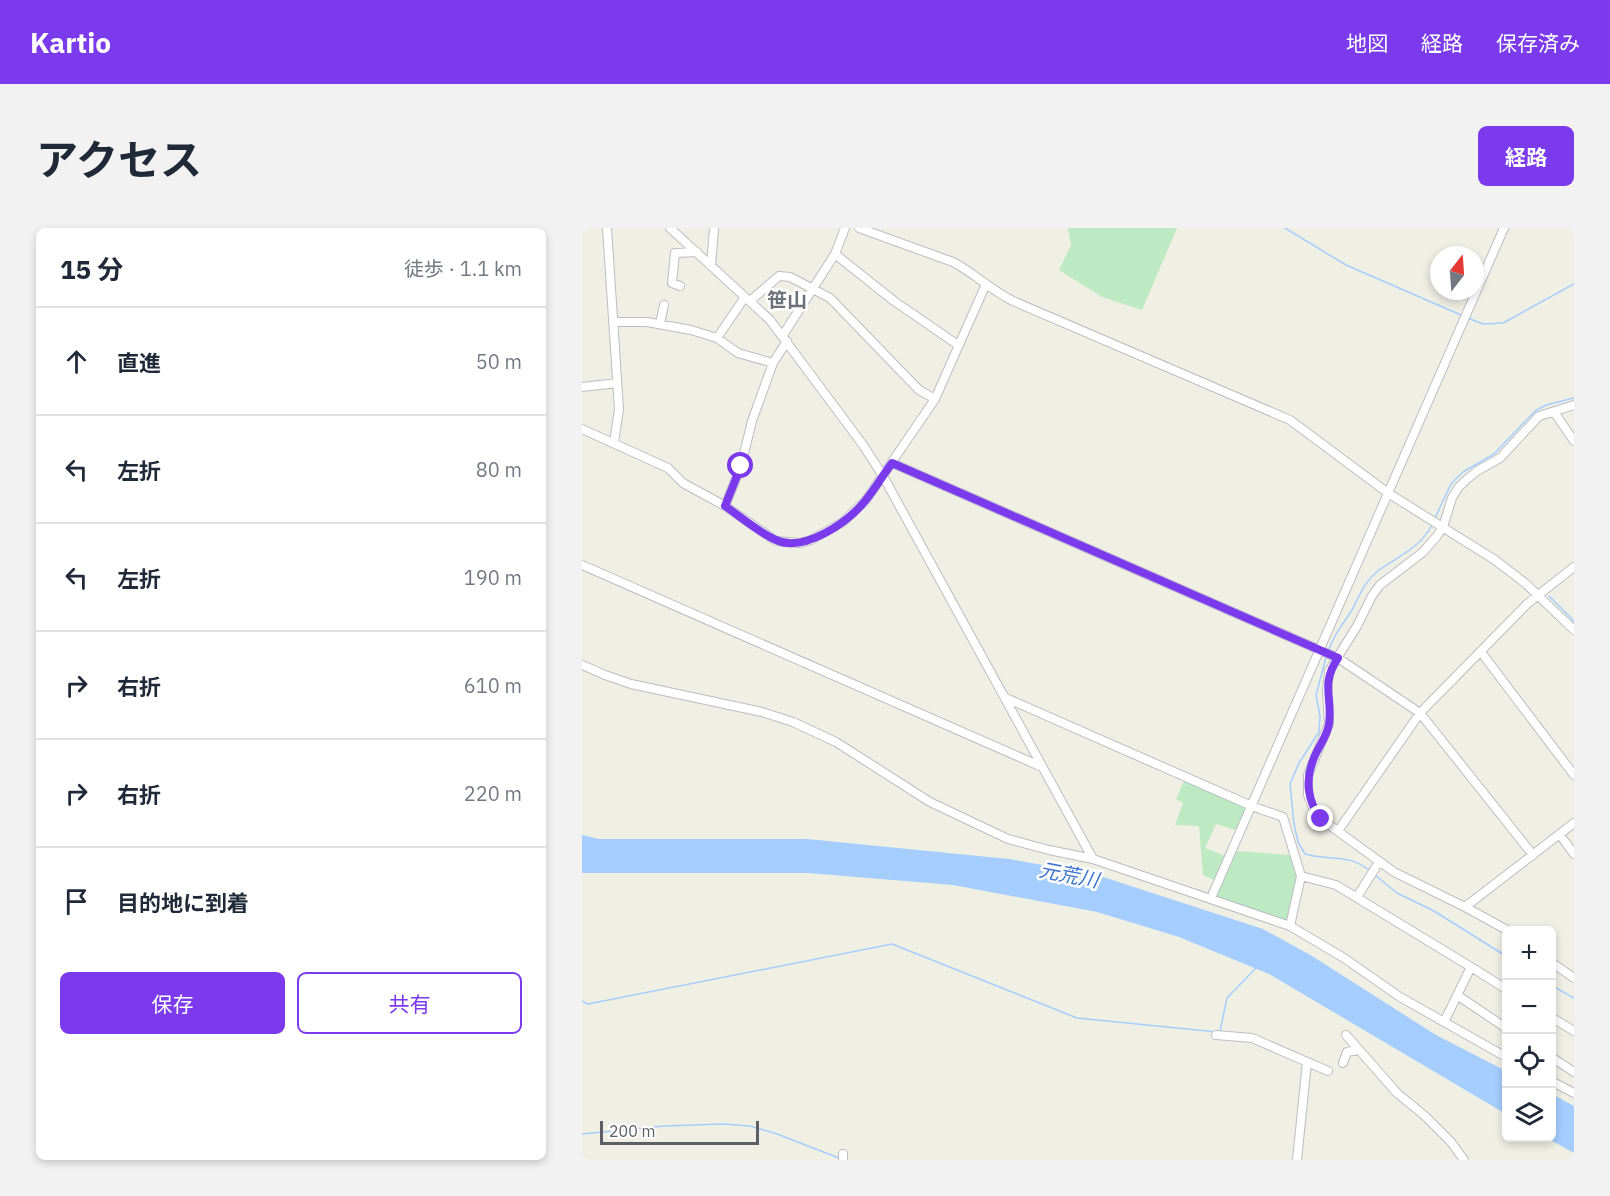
<!DOCTYPE html>
<html lang="ja">
<head>
<meta charset="utf-8">
<style>
	body { margin:0; font-family:"IBM Plex Sans","Noto Sans JP",sans-serif; background:#f2f2f3; color:#1f2937 }
	.controls { position:absolute; right:18px; bottom:18px; display:grid; overflow:hidden; border-radius:9px; box-shadow:0 3px 9px #0003 }
	.controls button { width:54px; height:54px; display:grid; place-items:center; padding:0; border:0; border-bottom:2px solid #e0e1e3; background:#fff; color:#1f2937; font:30px sans-serif }
	.compass { position:absolute; left:848px; top:18px; width:54px; height:54px; border-radius:50%; background:#fff; box-shadow:0 3px 9px #0003; rotate:17deg }
	.scale { position:absolute; left:18px; bottom:15px; width:159px; box-sizing:border-box; padding-left:6px; border:3px solid #5c5f66; border-top:0; font-size:16px; line-height:21px; white-space:nowrap; color:#5c5f66; -webkit-text-stroke:4px #fff; paint-order:stroke }
	.stop { position:absolute; width:18px; height:18px; margin:-14px; border:4px solid #7c3aed; border-radius:50%; background:#fff }
	.stop.end { background:#7c3aed; border-color:#fff; box-shadow:0 2px 6px #0008 }
	.list { margin:0; padding:0; list-style:none }
	h2 { display:flex; justify-content:space-between; align-items:center; height:78px; margin:0; padding:0 24px; font-size:26px }
	h2 small { font-size:20px; font-weight:400; color:#747a83 }
	.list li { display:grid; grid-template-columns:39px 1fr auto; gap:18px; align-items:center; box-sizing:border-box; height:108px; padding:0 24px; border-top:2px solid #e0e1e3 }
	.list b { display:block; font-size:22px; white-space:nowrap }
	.list em { font-size:20px; font-style:normal; color:#747a83 }
	.actions { display:flex; gap:12px; padding:18px 24px }
	.actions a { flex:1; padding:14px 0; border:2px solid #7c3aed; border-radius:9px; text-align:center; font-size:21px; color:#7c3aed }
	.actions .main { background:#7c3aed; color:#fff }
	.icon { flex:none; width:33px; height:33px; fill:none; stroke:currentColor; stroke-width:2; stroke-linecap:round; stroke-linejoin:round }
	.map { position:relative; flex:none; width:992px; height:932px; overflow:hidden; border-radius:9px }
	header { display:flex; align-items:center; gap:36px; box-sizing:border-box; height:84px; padding:0 30px; background:#7c3aed; color:#fff }
	header strong { font-size:28px }
	nav { display:flex; gap:33px; margin-inline-start:auto; font-size:21px }
	.intro { display:flex; align-items:center; justify-content:space-between; box-sizing:border-box; height:144px; padding:0 36px }
	h1 { margin:0; font-size:42px }
	.button { padding:15px 27px; border-radius:9px; background:#7c3aed; color:#fff; font-size:21px; font-weight:700 }
	main { display:flex; gap:36px; padding:0 36px }
	aside { flex:1; background:#fff; border-radius:9px; box-shadow:0 3px 9px #0003 }
	.map>svg:first-child { display:block }
	.green { fill:#beeac3 }
	.water { fill:#a5ceff }
	.lines { fill:none; stroke-linecap:round; stroke-linejoin:round }
	.stream { stroke:#a5ceff; stroke-width:1.5 }
	.minor-casing { stroke:#bcbdc4; stroke-width:10 }
	.minor { stroke:#fff; stroke-width:8 }
	.route { stroke:#7c3aed; stroke-width:8 }
	.labels { text-anchor:middle; stroke-width:5; stroke-linejoin:round; paint-order:stroke }
	.neighbourhood-label { font-size:20px; font-weight:bold; fill:#6d7178; stroke:#fff }
	.water-label { font-size:20px; font-style:italic; fill:#3a73d0; stroke:#fff }
</style>
</head>
<body>
<header>
<strong>Kartio</strong>
<nav><a>地図</a><a>経路</a><a>保存済み</a></nav>
</header>
<div class="intro"><h1>アクセス</h1><a class="button">経路</a></div>
<main>
<aside>
<h2>15 分<small>徒歩 · 1.1 km</small></h2>
<ul class="list">
<li><svg class="icon" aria-label="ahead" viewBox="0 0 24 24"><path d="M12 20V5M6 11l6-6 6 6"/></svg><div><b>直進</b></div><em>50 m</em></li>
<li><svg class="icon" aria-label="left" viewBox="0 0 24 24"><path d="M17 20v-9H6M10 6l-5 5 5 5"/></svg><div><b>左折</b></div><em>80 m</em></li>
<li><svg class="icon" aria-label="left" viewBox="0 0 24 24"><path d="M17 20v-9H6M10 6l-5 5 5 5"/></svg><div><b>左折</b></div><em>190 m</em></li>
<li><svg class="icon" aria-label="right" viewBox="0 0 24 24"><path d="M7 20v-9h11M14 6l5 5-5 5"/></svg><div><b>右折</b></div><em>610 m</em></li>
<li><svg class="icon" aria-label="right" viewBox="0 0 24 24"><path d="M7 20v-9h11M14 6l5 5-5 5"/></svg><div><b>右折</b></div><em>220 m</em></li>
<li><svg class="icon" aria-label="arrive" viewBox="0 0 24 24"><path d="M6 21V4h12l-3 4 3 4H6"/></svg><div><b>目的地に到着</b></div></li>
</ul>
<div class="actions"><a class="main">保存</a><a>共有</a></div>
</aside>
<div class="map">
<svg width="992" height="932" viewBox="0 0 992 932">
	<rect width="100%" height="100%" fill="#f0efe4"/>
	<!-- green -->
	<path class="green" d="M486,0H595L560,82L520,69L477,42L489,17Z
		M602,553L665,579L654,602L634,596L623,620L643,628L653,623L710,627L717,651L707,695L634,669L640,656L621,647L617,598L593,597L601,575L594,571Z"/>
	<!-- water -->
	<path class="water" d="M0,607L17,611H225L427,631L512,646L681,701L730,728L854,807L924,843V886L687,746L597,709L515,684L371,657L226,645H0Z
		M970,866L992,878V925L965,910H969Z"/>
	<g class="lines">
		<!-- stream -->
		<path class="stream" d="M703,0L764,37L879,87
			M886,90L901,96L921,95L992,56
			M853,290L869,256L881,244L912,226L953,183L964,177L992,170
			M967,368L992,393
			M747,421C753,405 759,399 768,385C778,369 780,355 797,342C817,328 838,320 850,297
			M744,429L734,467L738,488L737,504L717,535L708,556L712,596L716,614L723,626C747,633 765,625 787,642
			M793,647L815,665L852,683L924,728
			M969,757L992,770
			M0,773L6,776L310,716L495,790L635,804
			M638,803L645,770L675,739
			M0,906L82,898L142,896L168,898L195,906L257,930"/>
		<!-- minor casing -->
		<g class="minor-casing">
			<path id="minor" d="M25,0L37,181L32,215
				M88,0L188,92L281,217L301,248L511,631
				M277,0L371,34C392,45 409,62 431,73L708,192L806,265L913,332L943,355L992,402
				M253,26L312,73L376,117
				M129,38L132,0
				M98,58L90,55L93,25L115,24
				M168,73L197,48L208,49L248,70L337,162L353,171
				M31,94H65L109,102L135,110L156,125L191,135
				M78,96L82,77
				M201,107L253,26L263,0
				M135,110L163,69
				M0,159L35,155
				M972,184L992,213
				M0,201L86,240L101,255L143,278L194,313L218,315L229,312L261,294L284,272L353,171L404,56
				M310,235L756,430L838,485L951,627
				M143,278L159,238L170,193L191,135L205,113
				M0,337L460,539
				M899,424L992,547
				M0,437L23,447L49,456L180,484L211,494L254,514L348,574L426,611L467,622L511,631L708,698L762,730L818,769L924,829
				M424,470L672,579L701,589L719,648L754,657L889,739L862,794
				M756,603L838,485L945,376L992,339
				M978,607L992,626
				M775,669L797,634
				M629,670L922,0
				M883,679L992,595
				M708,698L719,648
				M925,702L883,679L812,644L739,591L731,580L726,567V547L747,496L745,463L747,443L775,398L790,368L798,357L841,324L855,308L861,299L870,270L876,260L884,252L895,243L918,230L957,188L992,177
				M969,734L992,750
				M889,739L924,761
				M875,767L924,800
				M969,789L992,803
				M634,807L670,810L746,843
				M764,807L815,865L843,888L869,914L882,932
				M969,829L992,844
				M761,835L765,824L776,822
				M969,853L992,865
				M261,932V926
				M715,932L725,834"/>
		</g>
		<!-- minor -->
		<use href="#minor" class="minor"/>
	</g>
	<g class="lines">
		<!-- route -->
		<path class="route" d="M159,238L143,278C159,289 176,304 194,312C222,325 266,294 283,273C293,261 301,247 310,235L756,430C738,457 751,469 747,496C745,509 736,519 732,530C723,551 725,573 739,591"/>
	</g>
	<g class="labels">
		<!-- neighbourhood labels -->
		<g class="neighbourhood-label">
			<text x="205" y="79">笹山</text>
		</g>
		<!-- water labels -->
		<g class="water-label">
			<text transform="translate(487 647) rotate(11)" y="7">元荒川</text>
		</g>
	</g>
</svg>
<div class="controls">
<button>+</button>
<button>−</button>
<button><svg class="icon" aria-label="locate" viewBox="0 0 24 24"><circle cx="12" cy="12" r="6"/><path d="M12 2v4M12 18v4M2 12h4M18 12h4"/></svg></button>
<button><svg class="icon" aria-label="layers" viewBox="0 0 24 24"><path d="M12 4l9 5-9 5-9-5zM3 14l9 5 9-5"/></svg></button>
</div>
<svg class="compass" viewBox="-18 -18 36 36"><path d="M0-13l5 13h-10z" fill="#e53935"/><path d="M0 13l5-13h-10z" fill="#747a83"/></svg>
<div class="scale">200 m</div>
<div class="stop" style="left:159px;top:238px"></div>
<div class="stop end" style="left:739px;top:591px"></div>
</div>
</main>
</body>
</html>
